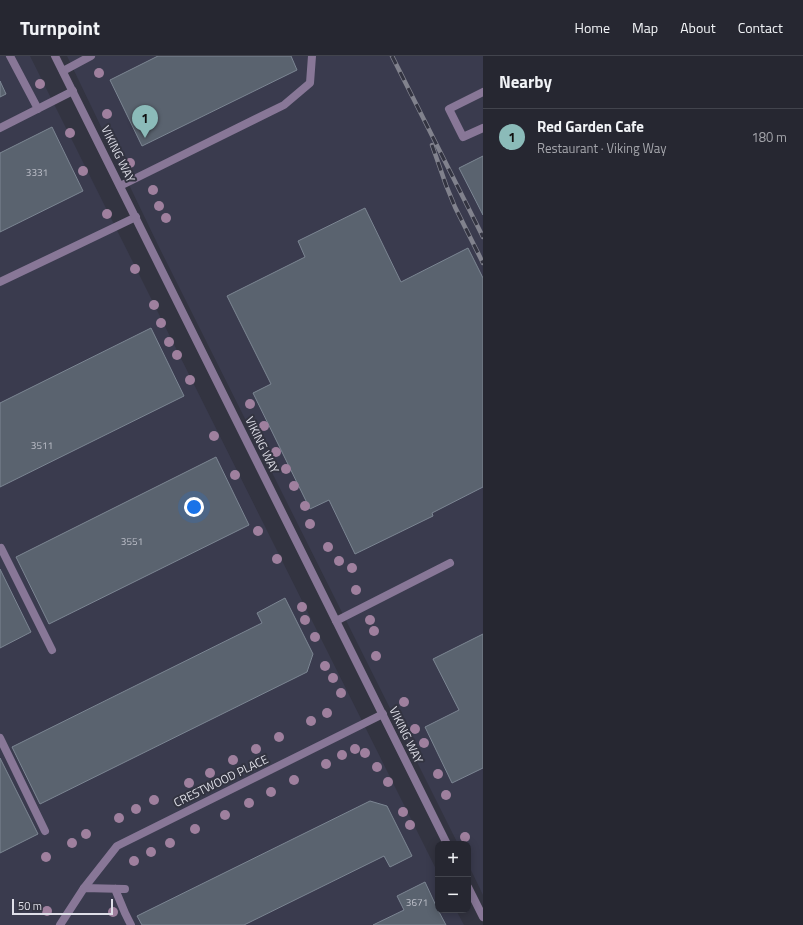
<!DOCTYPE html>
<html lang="en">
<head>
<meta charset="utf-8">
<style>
	body { margin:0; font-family:"Titillium Web",sans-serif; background:#32333d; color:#f1f3f6 }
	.controls { position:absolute; right:12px; bottom:12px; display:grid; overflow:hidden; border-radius:8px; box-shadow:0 2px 10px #0003 }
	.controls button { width:36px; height:36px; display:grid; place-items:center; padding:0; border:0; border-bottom:1px solid #42444d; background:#262731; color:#f1f3f6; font:20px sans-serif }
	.scale { position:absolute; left:12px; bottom:10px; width:101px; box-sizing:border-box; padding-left:4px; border:2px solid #dfdfe8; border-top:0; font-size:11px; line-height:14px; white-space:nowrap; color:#dfdfe8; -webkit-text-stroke:3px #333441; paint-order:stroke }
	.you { position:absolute; left:194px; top:451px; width:14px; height:14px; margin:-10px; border:3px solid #fff; border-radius:50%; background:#1a73e8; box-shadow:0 0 0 6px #1a73e833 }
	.badge { display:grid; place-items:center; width:26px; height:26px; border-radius:50%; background:#8bbbb9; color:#111; font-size:13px; font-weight:700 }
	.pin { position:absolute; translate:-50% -33px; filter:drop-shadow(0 1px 2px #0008) }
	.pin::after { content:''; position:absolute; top:21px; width:14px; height:12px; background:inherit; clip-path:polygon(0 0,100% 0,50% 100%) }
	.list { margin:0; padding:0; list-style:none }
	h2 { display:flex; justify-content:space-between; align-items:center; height:52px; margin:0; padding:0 16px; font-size:17px }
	h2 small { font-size:13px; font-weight:400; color:#a4a5ab }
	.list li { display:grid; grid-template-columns:26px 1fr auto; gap:12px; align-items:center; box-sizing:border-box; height:56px; padding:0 16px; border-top:1px solid #42444d }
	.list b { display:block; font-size:15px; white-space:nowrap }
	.list p { margin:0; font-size:13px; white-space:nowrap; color:#a4a5ab }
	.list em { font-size:13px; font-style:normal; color:#a4a5ab }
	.map { position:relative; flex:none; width:483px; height:869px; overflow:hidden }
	header { display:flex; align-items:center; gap:24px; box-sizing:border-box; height:56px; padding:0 20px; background:#262731; border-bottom:1px solid #42444d }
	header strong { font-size:19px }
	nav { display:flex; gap:22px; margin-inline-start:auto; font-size:14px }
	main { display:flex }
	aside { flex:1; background:#262731 }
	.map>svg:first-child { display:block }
	.built { fill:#3a3b4e }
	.building { fill:#5a636f; stroke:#7c8693 }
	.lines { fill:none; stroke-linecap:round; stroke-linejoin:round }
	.service { stroke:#887797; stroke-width:8 }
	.minor { stroke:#887797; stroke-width:8 }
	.tertiary { stroke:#887797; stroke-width:8 }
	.rail-casing { stroke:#81828d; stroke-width:4.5 }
	.rail { stroke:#333441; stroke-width:3; stroke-dasharray:9; stroke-linecap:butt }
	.tree { fill:#9f809e }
	.labels { text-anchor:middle; stroke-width:4; stroke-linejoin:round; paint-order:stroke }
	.number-label { font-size:10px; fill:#bec0ca }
	.street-label { font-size:12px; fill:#dfdfe8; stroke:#333441 }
</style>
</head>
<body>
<header>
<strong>Turnpoint</strong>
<nav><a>Home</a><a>Map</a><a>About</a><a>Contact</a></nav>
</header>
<main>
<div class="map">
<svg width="483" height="869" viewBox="0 0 483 869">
	<rect width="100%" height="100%" fill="#333441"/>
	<!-- built -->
	<path class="built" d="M0,0H30L438,817V854H456L464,869H0Z
		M67,0H483V839L468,808V788H458L158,189Z"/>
	<!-- building -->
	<path class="building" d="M158,0H291L297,14L142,90L110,24Z
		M0,25L6,38L0,41Z
		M52,71L83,135L0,176V97Z
		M483,100V159L459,112Z
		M365,152L401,226L468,192L483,222V431L432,457L433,460L355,498L329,444L310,453L253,337L271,328L227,240L305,201L298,185Z
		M151,272L184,340L0,431V347Z
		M216,401L249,469L49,568L16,501Z
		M0,513L31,576L0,592Z
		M285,542L313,598L307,616L40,748L12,691L262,567L257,557Z
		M483,578V712L452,727L425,671L459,654L433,603Z
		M0,702L38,778L0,797Z
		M370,745L387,750L412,800L390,811L384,800L244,869H142L137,860Z
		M425,826L438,854L446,869H373L404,854L397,840Z"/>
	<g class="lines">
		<!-- service -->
		<path class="service" d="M10,0L38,53
			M63,15L91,0
			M483,36L449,53L463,81L483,72
			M0,72L73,35
			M120,130L284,49L310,27L312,0
			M0,226L136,161
			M1,492L52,594
			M336,565L450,507
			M0,682L45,775
			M115,833L125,857L131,869
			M60,869L84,832L125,833"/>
		<!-- minor -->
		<path class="minor" d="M84,832L117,790L383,658"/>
		<!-- tertiary -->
		<path class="tertiary" d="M55,0L447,788
			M468,831L483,861"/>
		<!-- rail casing -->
		<g class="rail-casing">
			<path id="rail" d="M392,0L483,181
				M432,89L446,129L455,151L483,207"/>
		</g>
		<!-- rail -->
		<use href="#rail" class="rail"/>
	</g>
	<!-- trees -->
	<g class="tree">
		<circle cx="99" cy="17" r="5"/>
		<circle cx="40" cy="28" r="5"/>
		<circle cx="107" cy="58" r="5"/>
		<circle cx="70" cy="77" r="5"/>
		<circle cx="130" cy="107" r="5"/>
		<circle cx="83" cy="115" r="5"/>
		<circle cx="153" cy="134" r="5"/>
		<circle cx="159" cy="150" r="5"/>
		<circle cx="107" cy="158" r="5"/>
		<circle cx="166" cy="162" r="5"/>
		<circle cx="135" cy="213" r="5"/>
		<circle cx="154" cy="249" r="5"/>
		<circle cx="161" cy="267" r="5"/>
		<circle cx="169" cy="286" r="5"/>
		<circle cx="177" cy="299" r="5"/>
		<circle cx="190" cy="324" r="5"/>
		<circle cx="250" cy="348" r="5"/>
		<circle cx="264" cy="370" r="5"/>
		<circle cx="214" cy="380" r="5"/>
		<circle cx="276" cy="396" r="5"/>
		<circle cx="286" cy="413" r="5"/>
		<circle cx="235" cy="419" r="5"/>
		<circle cx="294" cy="430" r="5"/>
		<circle cx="305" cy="450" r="5"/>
		<circle cx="310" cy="468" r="5"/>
		<circle cx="258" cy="475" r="5"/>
		<circle cx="328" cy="491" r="5"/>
		<circle cx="277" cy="503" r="5"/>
		<circle cx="339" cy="505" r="5"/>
		<circle cx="352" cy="512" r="5"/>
		<circle cx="356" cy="534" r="5"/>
		<circle cx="302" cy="551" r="5"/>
		<circle cx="305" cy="564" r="5"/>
		<circle cx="370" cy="564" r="5"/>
		<circle cx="374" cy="575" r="5"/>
		<circle cx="315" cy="581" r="5"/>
		<circle cx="376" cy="600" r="5"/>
		<circle cx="325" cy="610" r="5"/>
		<circle cx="333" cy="622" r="5"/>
		<circle cx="341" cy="637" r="5"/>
		<circle cx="404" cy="646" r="5"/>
		<circle cx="327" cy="657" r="5"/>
		<circle cx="311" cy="665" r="5"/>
		<circle cx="415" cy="673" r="5"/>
		<circle cx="279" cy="681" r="5"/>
		<circle cx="424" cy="687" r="5"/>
		<circle cx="256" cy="693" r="5"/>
		<circle cx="355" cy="693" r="5"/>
		<circle cx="365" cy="697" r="5"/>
		<circle cx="342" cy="699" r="5"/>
		<circle cx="233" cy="704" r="5"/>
		<circle cx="326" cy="708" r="5"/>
		<circle cx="377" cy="711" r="5"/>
		<circle cx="210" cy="717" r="5"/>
		<circle cx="438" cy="718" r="5"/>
		<circle cx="294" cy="724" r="5"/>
		<circle cx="388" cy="726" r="5"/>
		<circle cx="189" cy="727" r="5"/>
		<circle cx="271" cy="736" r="5"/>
		<circle cx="446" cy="739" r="5"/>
		<circle cx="154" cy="744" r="5"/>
		<circle cx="249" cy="747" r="5"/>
		<circle cx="136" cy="753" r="5"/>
		<circle cx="403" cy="756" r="5"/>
		<circle cx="225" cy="759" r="5"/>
		<circle cx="119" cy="762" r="5"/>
		<circle cx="410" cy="769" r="5"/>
		<circle cx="195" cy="773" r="5"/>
		<circle cx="86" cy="778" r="5"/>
		<circle cx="465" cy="781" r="5"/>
		<circle cx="72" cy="787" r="5"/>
		<circle cx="170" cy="787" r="5"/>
		<circle cx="151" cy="796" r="5"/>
		<circle cx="46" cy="801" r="5"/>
		<circle cx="134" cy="805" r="5"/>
		<circle cx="47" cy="855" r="5"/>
		<circle cx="113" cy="856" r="5"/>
	</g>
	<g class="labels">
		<!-- number labels -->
		<g class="number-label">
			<text x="37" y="120">3331</text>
			<text x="42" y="393">3511</text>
			<text x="132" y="489">3551</text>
			<text x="417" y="850">3671</text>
		</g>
		<!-- street labels -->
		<g class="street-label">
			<text transform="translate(118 98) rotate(64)" y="4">VIKING WAY</text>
			<text transform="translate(262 389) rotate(64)" y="4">VIKING WAY</text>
			<text transform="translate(406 679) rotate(64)" y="4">VIKING WAY</text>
			<text transform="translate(221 725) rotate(-26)" y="4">CRESTWOOD PLACE</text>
		</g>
	</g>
</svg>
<div class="controls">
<button>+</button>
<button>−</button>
</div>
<div class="scale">50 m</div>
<div class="you"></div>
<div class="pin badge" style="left:145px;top:82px">1</div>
</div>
<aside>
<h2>Nearby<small></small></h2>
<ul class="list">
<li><span class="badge">1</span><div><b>Red Garden Cafe</b><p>Restaurant · Viking Way</p></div><em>180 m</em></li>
</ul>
</aside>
</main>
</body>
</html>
